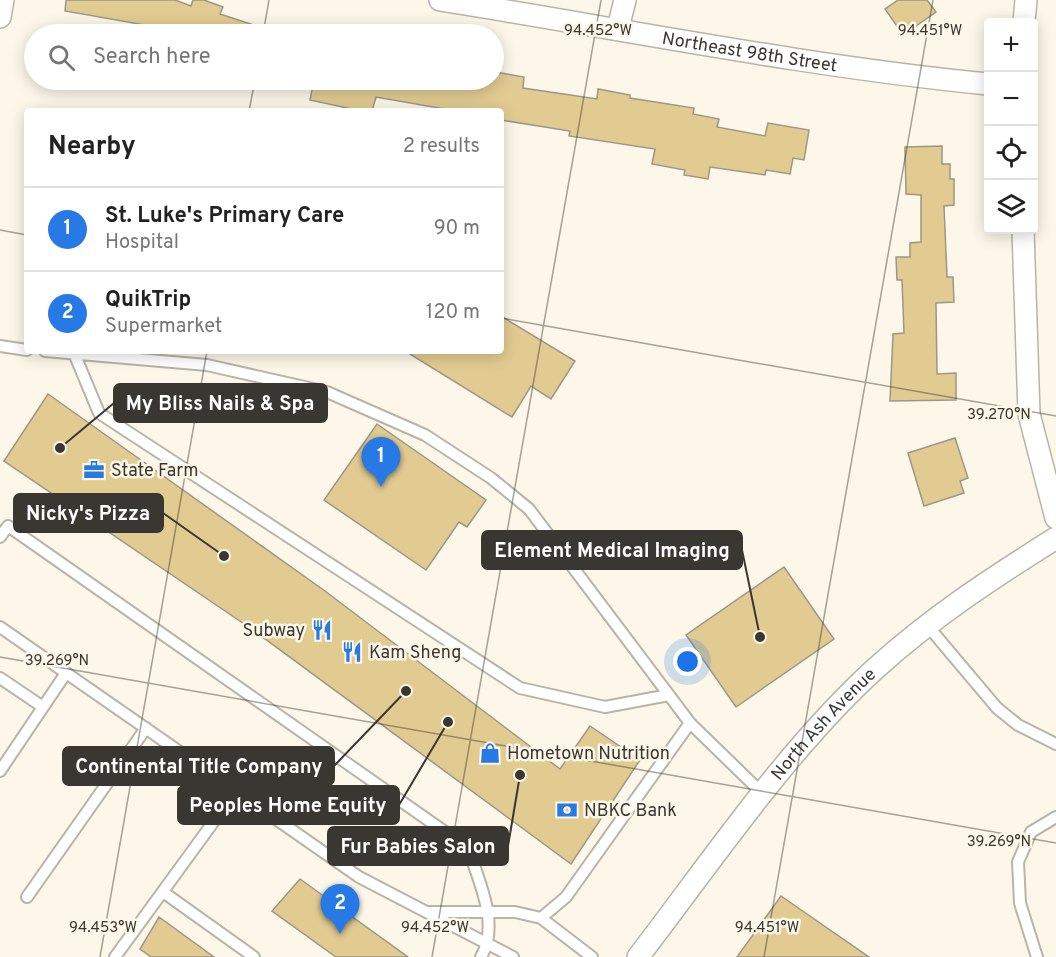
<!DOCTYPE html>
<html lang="en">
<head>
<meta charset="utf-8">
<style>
	body { margin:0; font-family:Overpass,sans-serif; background:#f6f6f6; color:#222 }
	.controls { position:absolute; right:18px; top:18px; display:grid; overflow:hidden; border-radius:6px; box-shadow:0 3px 15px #0003 }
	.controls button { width:54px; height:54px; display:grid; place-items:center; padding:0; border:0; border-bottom:2px solid #e0e0e0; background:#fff; color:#222; font:30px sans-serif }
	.you { position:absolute; left:688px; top:662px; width:21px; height:21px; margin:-15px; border:4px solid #fff; border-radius:50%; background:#1a73e8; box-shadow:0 0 0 9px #1a73e833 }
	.badge { display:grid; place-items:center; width:39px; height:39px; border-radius:50%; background:#277ae5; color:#fff; font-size:20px; font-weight:700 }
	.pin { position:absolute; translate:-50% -50px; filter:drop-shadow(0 2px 3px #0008) }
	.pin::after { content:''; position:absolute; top:32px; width:21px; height:18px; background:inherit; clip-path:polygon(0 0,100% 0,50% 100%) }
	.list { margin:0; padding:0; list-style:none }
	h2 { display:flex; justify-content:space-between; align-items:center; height:78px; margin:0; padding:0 24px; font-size:26px }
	h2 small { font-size:20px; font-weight:400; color:#767676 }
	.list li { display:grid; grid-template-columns:39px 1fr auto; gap:18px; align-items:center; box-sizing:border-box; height:84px; padding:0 24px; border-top:2px solid #e0e0e0 }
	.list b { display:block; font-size:22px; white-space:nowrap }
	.list p { margin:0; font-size:20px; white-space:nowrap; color:#767676 }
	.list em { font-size:20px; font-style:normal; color:#767676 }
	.icon { flex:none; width:33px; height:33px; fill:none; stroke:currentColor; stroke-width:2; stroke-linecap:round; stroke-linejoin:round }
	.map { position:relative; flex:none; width:1056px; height:957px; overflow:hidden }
	.search { position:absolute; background:#fff; box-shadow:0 3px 15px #0003; left:24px; top:24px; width:480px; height:66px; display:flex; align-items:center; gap:15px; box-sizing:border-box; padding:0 21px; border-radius:33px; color:#767676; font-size:22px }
	.panel { position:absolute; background:#fff; box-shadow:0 3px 15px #0003; left:24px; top:108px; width:480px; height:246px; border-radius:6px }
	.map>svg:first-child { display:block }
	.building { fill:#e2cb91; stroke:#9c9789; stroke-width:1.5 }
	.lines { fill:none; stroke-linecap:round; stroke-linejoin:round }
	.lane-casing { stroke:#b9b4a6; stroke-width:14 }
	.street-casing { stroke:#b9b4a6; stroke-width:24 }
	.lane { stroke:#fff; stroke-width:10 }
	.street { stroke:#fff; stroke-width:21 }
	.ticks { fill:none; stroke:#3a3732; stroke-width:1.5; stroke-opacity:0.45 }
	.labels { text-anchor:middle; stroke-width:5; stroke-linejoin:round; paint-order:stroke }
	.street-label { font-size:18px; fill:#3a3732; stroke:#fcf7e8 }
	.poi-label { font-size:18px; fill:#3a3732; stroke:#fcf7e8; text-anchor:start }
	.ticks-label { font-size:15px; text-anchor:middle; fill:#3a3732; stroke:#fcf7e8; stroke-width:5; stroke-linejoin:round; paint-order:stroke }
	.leader { fill:none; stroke:#3a3732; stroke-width:2 }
	.callout-dot { fill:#3a3732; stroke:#fcf7e8; stroke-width:2 }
	.callout { fill:#3a3732; stroke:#3a3732; stroke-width:2 }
	.callout-label { font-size:20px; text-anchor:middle; font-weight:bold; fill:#fff }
</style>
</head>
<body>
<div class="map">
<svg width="1056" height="957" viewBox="0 0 1056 957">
	<rect width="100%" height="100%" fill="#fcf7e8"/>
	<!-- building -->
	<path class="building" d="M66,0H175L191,6L193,0H204L223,7L220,14L269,30V34H153L156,27L65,11Z
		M898,0H927L936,12L903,35L885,9Z
		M495,72L524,77L523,88L597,99L598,89L630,95V98L694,108L693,114L719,119L717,127L765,136L768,123L809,130L804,160L793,158L790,174L766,170L765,175L710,167L708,179L684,175L685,170L652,164L655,149L569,136L570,131L501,120V111H456L376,97L372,111H361L310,100L314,80H494Z
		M942,146V164H950V179H954V205L944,206L947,277H953L954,302L936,303L937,374L956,373V400L890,401L893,334L904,333L902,280H897L896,257H910V243L921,242V195L906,194L905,147Z
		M501,316L575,361L551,399L531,386L512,417L405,351H501Z
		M48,394L325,591L560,769L590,726L640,760L571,864L253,630L4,461Z
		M377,424L486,500L467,527L459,522L426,570L324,500Z
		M955,438L968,478L960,481L964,493L924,506L908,453Z
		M784,567L834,639L736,707L686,635Z
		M300,879L408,957H336L272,911Z
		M781,896L869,957H737Z
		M159,917L214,957H151L140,949Z"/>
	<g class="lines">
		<!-- lane casing -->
		<g class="lane-casing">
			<path id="lane" d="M0,346L27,350
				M45,351L207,365L327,392L425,435L491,478L529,509L690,723
				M74,353L99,413L520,688L605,707L669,695
				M0,537L8,526L468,848C479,882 500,924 481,957
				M927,625L997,708L1018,725L1056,744
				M0,627L236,791
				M0,678L43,707
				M0,771L66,673
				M163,892L254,957
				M27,897L146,728
				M430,912H515L541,918L592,957
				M541,918L566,897L690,723L763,794
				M115,957L236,791L359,877L513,957
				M1037,957L1020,903L1018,862L1031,832L1056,817"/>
		</g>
		<!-- street casing -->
		<g class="street-casing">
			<g id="street">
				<path id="s1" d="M440,0C623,29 804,66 988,84"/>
				<path d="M0,17L3,0"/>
				<path d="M1024,22L1026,0"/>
				<path d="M618,28L625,0"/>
				<path d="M1023,230L1029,414L1056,518"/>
				<path id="s2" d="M638,957C711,862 787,749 875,669C931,618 992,578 1056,538"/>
			</g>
		</g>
		<!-- lane -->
		<use href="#lane" class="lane"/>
		<!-- street -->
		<use href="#street" class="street"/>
	</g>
	<!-- ticks -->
	<path class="ticks" d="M263,34L269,0M249,111L255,80M0,230L27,235M501,318L1056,416M0,657L1056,843M100,957L207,351M432,957L601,0M764,957L933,0"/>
	<!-- icons -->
	<defs>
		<g id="office-bare" transform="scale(1.62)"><path d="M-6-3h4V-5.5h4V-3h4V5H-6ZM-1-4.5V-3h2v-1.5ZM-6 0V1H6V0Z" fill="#277ae5" stroke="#fcf7e8" stroke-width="2.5" paint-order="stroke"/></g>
		<g id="restaurant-bare" transform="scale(1.62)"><path d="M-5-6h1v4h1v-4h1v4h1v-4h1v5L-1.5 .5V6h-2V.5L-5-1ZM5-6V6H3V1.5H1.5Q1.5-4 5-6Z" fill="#277ae5" stroke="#fcf7e8" stroke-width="2.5" paint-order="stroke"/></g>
		<g id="shop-bare" transform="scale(1.62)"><path d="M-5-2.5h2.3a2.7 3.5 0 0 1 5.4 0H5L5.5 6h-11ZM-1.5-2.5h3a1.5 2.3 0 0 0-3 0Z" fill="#277ae5" stroke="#fcf7e8" stroke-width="2.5" paint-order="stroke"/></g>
		<g id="bank-bare" transform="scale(1.62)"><path d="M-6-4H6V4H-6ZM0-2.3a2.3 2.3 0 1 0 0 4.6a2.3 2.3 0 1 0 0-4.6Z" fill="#277ae5" stroke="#fcf7e8" stroke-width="2.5" paint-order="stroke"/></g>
	</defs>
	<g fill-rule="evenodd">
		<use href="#office-bare" x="94" y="470"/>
		<use href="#restaurant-bare" x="322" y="630"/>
		<use href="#restaurant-bare" x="352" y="652"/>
		<use href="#shop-bare" x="490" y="753"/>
		<use href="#bank-bare" x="567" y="810"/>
	</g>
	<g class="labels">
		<!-- street labels -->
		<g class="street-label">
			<text dy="6" stroke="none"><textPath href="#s1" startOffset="314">Northeast 98th Street</textPath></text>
			<text dy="6" stroke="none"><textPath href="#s2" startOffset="298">North Ash Avenue</textPath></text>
		</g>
		<!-- poi labels -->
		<g class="poi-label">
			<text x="111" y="476">State Farm</text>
			<text x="305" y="636" text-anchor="end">Subway</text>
			<text x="369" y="658">Kam Sheng</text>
			<text x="507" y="759">Hometown Nutrition</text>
			<text x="584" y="816">NBKC Bank</text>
		</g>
	</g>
	<g class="ticks-label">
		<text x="598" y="35">94.452°W</text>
		<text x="930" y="35">94.451°W</text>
		<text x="999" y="419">39.270°N</text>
		<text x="57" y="665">39.269°N</text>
		<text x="999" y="846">39.269°N</text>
		<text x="103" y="932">94.453°W</text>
		<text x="435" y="932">94.452°W</text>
		<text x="767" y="932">94.451°W</text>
	</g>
	<!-- callouts -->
	<path class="leader" d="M60 448L114 403M224 556L163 513M760 637L742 550M406 691L334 766M448 722L399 805M520 775L508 846"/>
	<g class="callout-dot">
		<circle cx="60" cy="448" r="6"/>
		<circle cx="224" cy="556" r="6"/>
		<circle cx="760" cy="637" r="6"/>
		<circle cx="406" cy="691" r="6"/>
		<circle cx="448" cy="722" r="6"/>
		<circle cx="520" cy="775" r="6"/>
	</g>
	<g class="callout">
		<rect x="114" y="384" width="213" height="38" rx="6"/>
		<rect x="14" y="494" width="149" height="38" rx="6"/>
		<rect x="482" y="531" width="260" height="38" rx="6"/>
		<rect x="63" y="747" width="271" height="38" rx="6"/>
		<rect x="178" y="786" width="221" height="38" rx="6"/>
		<rect x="328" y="827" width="180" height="38" rx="6"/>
	</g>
	<g class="callout-label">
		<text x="220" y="410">My Bliss Nails &amp; Spa</text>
		<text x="88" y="520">Nicky's Pizza</text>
		<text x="612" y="557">Element Medical Imaging</text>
		<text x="199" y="773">Continental Title Company</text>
		<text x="288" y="812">Peoples Home Equity</text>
		<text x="418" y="853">Fur Babies Salon</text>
	</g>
</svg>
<div class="controls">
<button>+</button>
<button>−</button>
<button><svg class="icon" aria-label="locate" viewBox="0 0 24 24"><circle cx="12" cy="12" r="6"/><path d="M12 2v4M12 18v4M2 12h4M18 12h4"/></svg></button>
<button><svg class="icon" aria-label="layers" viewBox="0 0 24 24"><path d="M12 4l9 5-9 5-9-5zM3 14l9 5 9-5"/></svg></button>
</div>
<div class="you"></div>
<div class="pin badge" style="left:381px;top:487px">1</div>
<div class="pin badge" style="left:340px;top:934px">2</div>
<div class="search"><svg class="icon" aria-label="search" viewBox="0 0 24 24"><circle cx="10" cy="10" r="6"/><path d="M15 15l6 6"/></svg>Search here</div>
<section class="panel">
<h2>Nearby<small>2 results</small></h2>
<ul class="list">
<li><span class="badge">1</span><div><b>St. Luke's Primary Care</b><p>Hospital</p></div><em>90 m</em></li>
<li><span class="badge">2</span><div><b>QuikTrip</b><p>Supermarket</p></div><em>120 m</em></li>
</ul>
</section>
</div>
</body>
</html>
